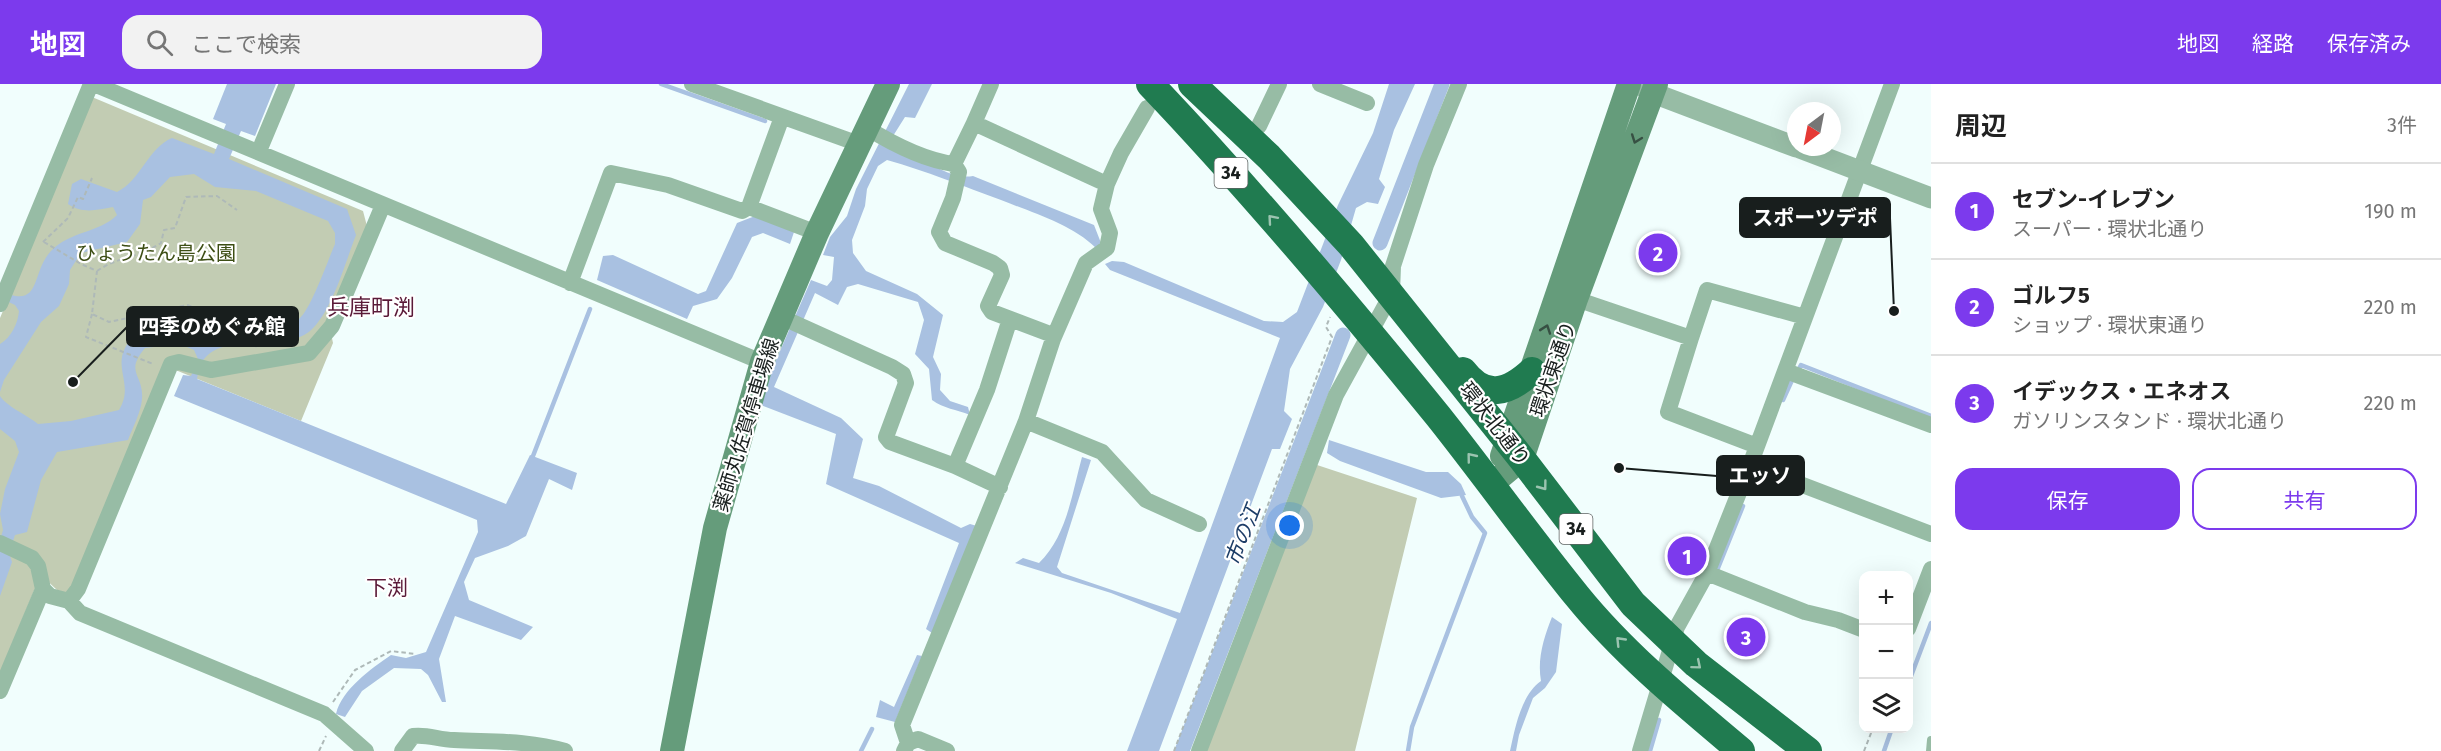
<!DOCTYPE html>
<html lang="ja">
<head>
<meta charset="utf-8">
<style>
	body { margin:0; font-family:"Fira Sans","Noto Sans JP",sans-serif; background:#f2f2f2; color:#222 }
	.controls { position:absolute; right:18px; bottom:18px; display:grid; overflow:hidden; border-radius:12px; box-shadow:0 6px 24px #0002 }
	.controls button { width:54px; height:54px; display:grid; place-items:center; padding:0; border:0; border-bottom:2px solid #e0e0e0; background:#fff; color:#222; font:30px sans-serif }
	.compass { position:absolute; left:1787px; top:18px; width:54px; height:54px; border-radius:50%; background:#fff; box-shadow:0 6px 24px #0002; rotate:212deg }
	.you { position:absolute; left:1290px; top:442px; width:21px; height:21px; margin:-15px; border:4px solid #fff; border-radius:50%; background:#1a73e8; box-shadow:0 0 0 9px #1a73e833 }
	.badge { display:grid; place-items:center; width:39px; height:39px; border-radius:50%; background:#7c3aed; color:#fff; font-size:20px; font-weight:700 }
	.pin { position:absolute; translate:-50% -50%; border:3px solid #fff; box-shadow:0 2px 6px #0006 }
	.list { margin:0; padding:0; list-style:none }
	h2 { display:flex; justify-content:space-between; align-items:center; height:78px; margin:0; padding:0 24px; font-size:26px }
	h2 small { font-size:20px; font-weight:400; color:#767676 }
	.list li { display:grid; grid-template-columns:39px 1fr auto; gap:18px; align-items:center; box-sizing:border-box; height:96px; padding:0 24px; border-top:2px solid #e0e0e0 }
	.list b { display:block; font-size:22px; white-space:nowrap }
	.list p { margin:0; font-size:20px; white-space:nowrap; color:#767676 }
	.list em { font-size:20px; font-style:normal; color:#767676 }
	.actions { display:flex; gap:12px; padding:18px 24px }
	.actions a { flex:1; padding:14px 0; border:2px solid #7c3aed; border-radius:18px; text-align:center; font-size:21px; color:#7c3aed }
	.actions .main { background:#7c3aed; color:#fff }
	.icon { flex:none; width:33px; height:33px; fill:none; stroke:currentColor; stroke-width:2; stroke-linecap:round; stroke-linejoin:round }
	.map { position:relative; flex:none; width:1931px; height:667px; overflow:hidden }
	header { display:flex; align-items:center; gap:36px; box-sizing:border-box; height:84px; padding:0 30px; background:#7c3aed; color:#fff }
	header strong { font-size:28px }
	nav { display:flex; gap:33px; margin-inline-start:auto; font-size:21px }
	.search { width:420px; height:54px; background:#f2f2f2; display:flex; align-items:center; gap:15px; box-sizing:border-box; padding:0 21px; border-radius:18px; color:#767676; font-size:22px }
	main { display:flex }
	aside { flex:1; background:#fff }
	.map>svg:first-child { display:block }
	.green { fill:#c2ccb3 }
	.water { fill:#a9c1e1 }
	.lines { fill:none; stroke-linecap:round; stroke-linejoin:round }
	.stream { stroke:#a9c1e1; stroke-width:4.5 }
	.canal { stroke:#a9c1e1; stroke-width:15 }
	.path { stroke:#aeb9b8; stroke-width:2; stroke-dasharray:4.5 3; stroke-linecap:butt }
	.service { stroke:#97bca5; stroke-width:8 }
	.minor { stroke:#97bca5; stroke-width:16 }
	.tertiary { stroke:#97bca5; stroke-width:21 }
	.secondary { stroke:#659c7b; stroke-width:24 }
	.trunk { stroke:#207b50; stroke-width:28 }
	.oneway { stroke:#375043 }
	.oneway2 { stroke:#9bc4b0 }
	.labels { text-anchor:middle; stroke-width:4.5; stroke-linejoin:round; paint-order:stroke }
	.shield { fill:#fff; stroke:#5d6261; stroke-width:1.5 }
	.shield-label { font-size:18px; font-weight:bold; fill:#181e1d }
	.park-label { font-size:20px; fill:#3d4e15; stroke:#fff }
	.street-label { font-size:20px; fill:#181e1d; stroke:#fff }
	.water-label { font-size:21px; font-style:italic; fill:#1c3d67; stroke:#fff }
	.neighbourhood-label { font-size:21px; fill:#5a1a38; stroke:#fff }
	.quarter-label { font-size:22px; fill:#5a1a38; stroke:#fff }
	.leader { fill:none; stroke:#181e1d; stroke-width:2 }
	.callout-dot { fill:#181e1d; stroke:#fff; stroke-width:2 }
	.callout { fill:#181e1d; stroke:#181e1d; stroke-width:2 }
	.callout-label { font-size:21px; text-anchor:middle; font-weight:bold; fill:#fff }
</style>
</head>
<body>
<header>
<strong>地図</strong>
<div class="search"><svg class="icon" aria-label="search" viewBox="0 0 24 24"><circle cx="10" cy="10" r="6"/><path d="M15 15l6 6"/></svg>ここで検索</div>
<nav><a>地図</a><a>経路</a><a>保存済み</a></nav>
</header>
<main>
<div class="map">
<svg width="1931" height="667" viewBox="0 0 1931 667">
	<rect width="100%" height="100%" fill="#f1fefd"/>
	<!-- green -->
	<path class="green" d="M92,13L363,127L368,146L329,240L333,259L301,337L173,285L75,503L65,509L57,506L0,452V234Z
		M1314,380L1417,414L1355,667H1203Z
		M0,464L32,481L36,502L0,589Z"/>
	<!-- water -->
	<path class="water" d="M227,0H276L255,52L241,47L229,75L347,125L356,151C345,179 332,228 310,247C282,270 222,246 202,278C199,282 198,290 197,295L506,420L530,371L577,389L572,406L549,395L526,452L508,462L475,474L464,498L469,516L533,543L521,556L455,532L439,575L446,618H442L428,591L421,585L394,584L362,607L345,633L336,630C342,605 371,585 391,571L406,574L426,568L478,448L477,436L174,312L183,291L191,292L198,275L194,266L180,260L145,264C124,289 144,290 142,315C141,328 133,343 128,356L57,368L41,396L27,448L15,451L9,469L12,478L0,512V456L3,446L0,430L5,405L19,368L15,357L0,345V312C6,322 27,331 38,340L71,337L119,326C134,302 114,285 125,264C133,248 165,238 182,240C190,240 196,245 204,247C226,252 280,250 299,235C311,225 328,176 335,160V149L328,137L256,107L215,103L194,90L170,93L151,113L143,116L140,140L127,158L81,169L70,186L69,200L59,222L41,238L4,296L0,308V260C11,254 18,239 19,227L15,221L0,214V207C43,226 30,189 51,167C70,147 99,149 117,131L113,123C96,126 83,130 68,120L72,100L81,95L117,108C141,96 148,64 172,54L214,70L226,40L213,35Z
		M909,0H932L915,34L905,33L893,52C913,67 946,97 973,92L1094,141L1101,159L1096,164C1071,140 1033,129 1001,116C963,102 926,87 887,76L878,82L867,105L865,122L852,156L853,169L866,187L917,210L943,231L933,273L941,290L940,306L950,317L968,323L970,331C956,325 944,325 932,316L929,285L915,270L924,236L918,218L858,200L847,203L838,221L815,209L774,303L841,334L863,355L853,394L879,402L961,444L970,440L977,442L932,549L926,545L959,459L826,400L836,350L761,321L766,299L811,196L827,202L832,196L834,173L823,171L830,153L847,132L856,105Z
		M1389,0H1415L1394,46L1379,95L1385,103L1378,120L1367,118L1356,124L1341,176L1323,223L1290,285L1284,327L1292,335L1280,365H1272L1159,667H1127L1177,535L1111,509L1015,479L1023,474L1039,479C1067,452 1072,409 1082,373L1091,376L1057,483L1062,489L1180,529L1280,254L1110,186L1105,180L1112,177L1124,178L1264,237L1283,238L1297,228L1338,121L1373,49Z
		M755,132L794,148L790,160L763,149L752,153L732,194L717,215L693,222L687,235L597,196L603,172L613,171L698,210L706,207L737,139Z
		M1329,356L1426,388H1448L1461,400L1466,411L1441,414L1340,377L1327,369Z
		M1552,533L1562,540L1556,588L1545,604L1533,614L1519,651L1516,667H1510C1515,644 1521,611 1541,597C1537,575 1544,553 1552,533Z
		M917,571L922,572L895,638L876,633L880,616L894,623Z"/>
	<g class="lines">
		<!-- stream -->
		<path class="stream" d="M661,0L765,37
			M1798,287L1801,281L1931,332
			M1783,316L1793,294
			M533,372L590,225
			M1716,489L1743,422
			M1908,600L1931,539
			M861,667L872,645
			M1408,667L1412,643L1485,449L1472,433L1462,412
			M1650,667L1659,636
			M1884,667L1892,644"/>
		<!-- canal -->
		<path class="canal" d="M1380,159L1442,0
			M1182,667L1343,251"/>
		<!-- path -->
		<path class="path" d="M43,158L68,134L78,113L83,115L92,94
			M44,158L81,180L97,187L92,230L109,238L187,221L223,234L234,231L255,242L256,264
			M97,187C117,173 140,173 161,159L164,146L175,144L186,113L217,112L237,126
			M92,230L86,253L153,280
			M333,618L355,586L391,567L415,570
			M319,667L326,652
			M1174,667L1332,253L1326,243L1330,233
			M1864,667L1873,644"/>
		<!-- service -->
		<path class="service" d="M1930,667L1931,656"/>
		<!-- minor -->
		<path class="minor" d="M94,0L762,278
			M692,0L859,60
			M1320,0L1367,19
			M974,39L991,0
			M1259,42L1279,0
			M867,44C893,60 923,76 954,80L974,39L1100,97
			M259,67L287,0
			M954,80L959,88L953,114L939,148L945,159L993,179L1000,184L1002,191L988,222L992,228L1050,250L1053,255
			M749,123L782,33
			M570,199L611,89L668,101L742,127L749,123L817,149
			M1576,215L1691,254L1707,206L1805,233
			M0,220L91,0
			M781,233L892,283L903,290L906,299L886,353L890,358L955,382L987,306L1010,235
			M1691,254L1668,328L1757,362
			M1786,287L1931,341
			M1026,337L1102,368L1146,416L1199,440
			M1750,381L1931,450
			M955,382L1000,403
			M0,459L32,474L38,482L43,505L0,607
			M1707,489L1805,528L1838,536L1864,546
			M43,505L50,512L69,517L80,529L324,630L366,667
			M69,517L78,505L171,280L179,278L211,286L309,269L332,242L383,121
			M1908,545L1931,485
			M908,659L902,641L1026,337L1053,255L1086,179L1107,164L1110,149L1101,125L1107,100L1121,69L1147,24
			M402,667L413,652C428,650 439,656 454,656C492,658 528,656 565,667
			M904,667L908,659L918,655L947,667
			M1199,667L1336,311L1392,209L1393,182L1426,81L1459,0
			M1640,667L1677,543L1707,489L1750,381L1892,0"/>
		<!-- tertiary -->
		<path class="tertiary" d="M1639,0L1653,9L1796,63
			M1797,63L1931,114"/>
		<!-- secondary -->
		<path class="secondary" d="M1502,372L1629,0
			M1492,400L1522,375L1576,215L1656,0
			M672,667L715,444L762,278L817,149L888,0"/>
		<!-- trunk -->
		<path class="trunk" d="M1150,0C1251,106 1346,219 1438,332C1485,391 1529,453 1577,512C1624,570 1684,619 1741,667
			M1192,0L1269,73L1351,161L1522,375L1633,520L1696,580L1808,667
			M1463,287C1485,316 1508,309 1532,287"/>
	</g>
	<!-- one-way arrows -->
	<defs><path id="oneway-chevron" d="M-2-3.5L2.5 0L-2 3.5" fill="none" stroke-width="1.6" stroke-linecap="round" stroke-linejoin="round" transform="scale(1.5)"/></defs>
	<g class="oneway">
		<use href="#oneway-chevron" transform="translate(1636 55) rotate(110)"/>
		<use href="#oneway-chevron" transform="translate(1546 245) rotate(-71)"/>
	</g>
	<g class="oneway2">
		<use href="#oneway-chevron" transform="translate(1272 135) rotate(-131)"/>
		<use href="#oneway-chevron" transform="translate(1471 373) rotate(-129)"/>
		<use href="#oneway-chevron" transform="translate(1543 402) rotate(53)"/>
		<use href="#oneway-chevron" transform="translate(1620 557) rotate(-134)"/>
		<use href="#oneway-chevron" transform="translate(1697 581) rotate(40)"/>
	</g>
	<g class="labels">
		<!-- shield labels -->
		<g class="shield">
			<rect x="1214.5" y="74" width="33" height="30" rx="4.5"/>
			<rect x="1559.5" y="430" width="33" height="30" rx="4.5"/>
		</g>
		<g class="shield-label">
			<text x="1231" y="95">34</text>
			<text x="1576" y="451">34</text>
		</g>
		<!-- park labels -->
		<g class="park-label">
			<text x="156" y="176">ひょうたん島公園</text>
		</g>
		<!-- street labels -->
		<g class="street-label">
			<text transform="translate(1553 285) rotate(-71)" y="7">環状東通り</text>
			<text transform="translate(1495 340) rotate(52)" y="7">環状北通り</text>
			<text transform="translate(746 341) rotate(-73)" y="7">薬師丸佐賀停車場線</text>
		</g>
		<!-- water labels -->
		<g class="water-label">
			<text transform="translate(1243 451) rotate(-69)" y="7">市の江</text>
		</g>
		<!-- neighbourhood labels -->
		<g class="neighbourhood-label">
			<text x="387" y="511">下渕</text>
		</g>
		<!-- quarter labels -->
		<g class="quarter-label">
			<text x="371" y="231">兵庫町渕</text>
		</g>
	</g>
	<!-- callouts -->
	<path class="leader" d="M1894 227L1890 134M73 298L127 243M1619 384L1717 392"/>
	<g class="callout-dot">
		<circle cx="1894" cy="227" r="6"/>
		<circle cx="73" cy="298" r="6"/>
		<circle cx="1619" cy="384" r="6"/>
	</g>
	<g class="callout">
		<rect x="1740" y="114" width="150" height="39" rx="6"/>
		<rect x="127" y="223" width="171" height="39" rx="6"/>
		<rect x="1717" y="372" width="87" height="39" rx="6"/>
	</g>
	<g class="callout-label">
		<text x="1815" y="141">スポーツデポ</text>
		<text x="212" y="250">四季のめぐみ館</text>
		<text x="1760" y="399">エッソ</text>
	</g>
</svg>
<div class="controls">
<button>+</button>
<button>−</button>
<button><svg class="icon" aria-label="layers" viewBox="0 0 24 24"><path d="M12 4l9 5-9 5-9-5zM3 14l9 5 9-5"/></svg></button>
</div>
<svg class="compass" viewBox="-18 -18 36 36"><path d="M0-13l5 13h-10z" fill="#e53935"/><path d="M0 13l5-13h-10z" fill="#767676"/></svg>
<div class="you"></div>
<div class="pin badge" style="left:1687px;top:472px">1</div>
<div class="pin badge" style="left:1658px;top:169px">2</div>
<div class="pin badge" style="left:1746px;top:553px">3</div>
</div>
<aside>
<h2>周辺<small>3件</small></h2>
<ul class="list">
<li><span class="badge">1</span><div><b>セブン-イレブン</b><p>スーパー · 環状北通り</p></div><em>190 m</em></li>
<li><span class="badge">2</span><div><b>ゴルフ5</b><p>ショップ · 環状東通り</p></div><em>220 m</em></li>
<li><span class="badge">3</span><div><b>イデックス・エネオス</b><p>ガソリンスタンド · 環状北通り</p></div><em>220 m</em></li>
</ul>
<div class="actions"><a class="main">保存</a><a>共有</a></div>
</aside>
</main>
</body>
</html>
